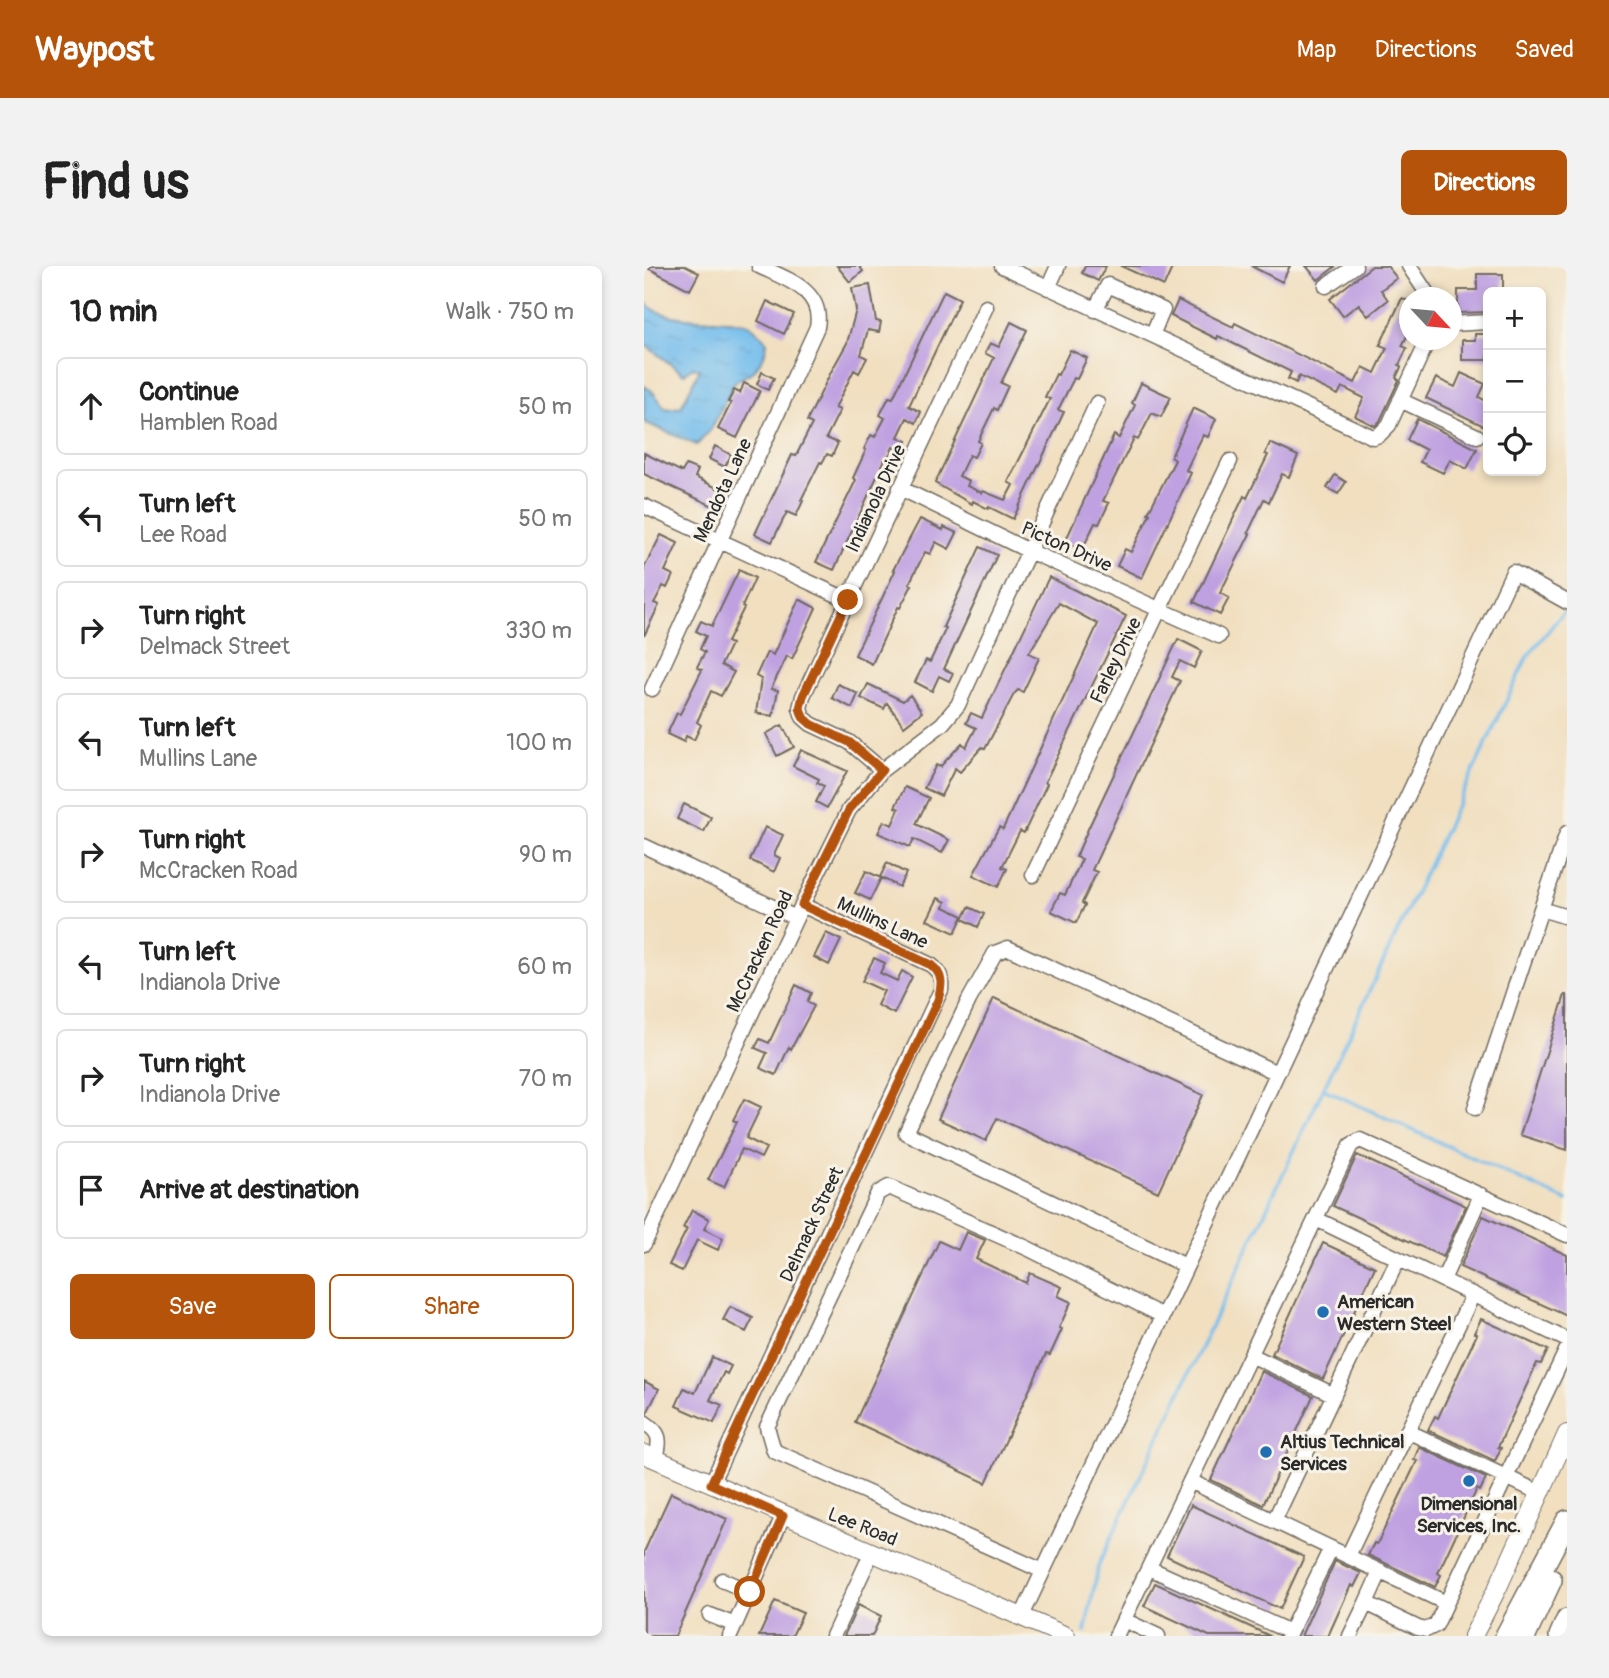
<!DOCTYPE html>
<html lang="en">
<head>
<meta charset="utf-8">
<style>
	body { margin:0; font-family:Pangolin,sans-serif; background:#f2f2f2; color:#222 }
	.controls { position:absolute; right:21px; top:21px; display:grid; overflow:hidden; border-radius:10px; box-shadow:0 4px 10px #0003 }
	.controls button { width:63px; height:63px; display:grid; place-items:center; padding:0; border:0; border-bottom:2px solid #e0e0e0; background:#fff; color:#222; font:35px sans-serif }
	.compass { position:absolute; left:755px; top:21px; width:63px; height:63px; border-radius:50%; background:#fff; box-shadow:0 4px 10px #0003; rotate:116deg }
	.stop { position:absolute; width:21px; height:21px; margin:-16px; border:5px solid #b45309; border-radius:50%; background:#fff }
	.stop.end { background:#b45309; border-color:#fff; box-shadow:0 2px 7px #0008 }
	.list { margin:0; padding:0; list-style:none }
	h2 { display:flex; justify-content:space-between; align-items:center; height:91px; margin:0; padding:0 28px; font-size:30px }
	h2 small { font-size:23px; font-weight:400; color:#767676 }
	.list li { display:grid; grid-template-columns:46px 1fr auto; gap:21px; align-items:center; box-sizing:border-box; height:98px; margin:0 14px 14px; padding:0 14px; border:2px solid #e0e0e0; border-radius:10px }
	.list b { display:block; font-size:26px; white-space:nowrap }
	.list p { margin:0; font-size:23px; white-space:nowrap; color:#767676 }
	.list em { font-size:23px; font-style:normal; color:#767676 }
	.actions { display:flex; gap:14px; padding:21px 28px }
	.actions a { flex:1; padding:16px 0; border:2px solid #b45309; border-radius:10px; text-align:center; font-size:24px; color:#b45309 }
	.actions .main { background:#b45309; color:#fff }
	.icon { flex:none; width:38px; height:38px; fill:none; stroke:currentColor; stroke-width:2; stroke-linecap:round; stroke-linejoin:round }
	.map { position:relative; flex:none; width:923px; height:1370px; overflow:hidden; border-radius:10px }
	header { display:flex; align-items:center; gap:42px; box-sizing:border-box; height:98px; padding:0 35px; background:#b45309; color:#fff }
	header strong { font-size:33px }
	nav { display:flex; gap:38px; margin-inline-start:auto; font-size:24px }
	.intro { display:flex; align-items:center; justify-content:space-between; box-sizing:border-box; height:168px; padding:0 42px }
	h1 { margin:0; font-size:49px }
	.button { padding:18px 32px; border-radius:10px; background:#b45309; color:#fff; font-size:24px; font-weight:700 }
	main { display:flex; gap:42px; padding:0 42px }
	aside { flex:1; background:#fff; border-radius:10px; box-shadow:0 4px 10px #0003 }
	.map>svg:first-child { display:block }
	.water { fill:url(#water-ripples); stroke:#50748c; stroke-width:2 }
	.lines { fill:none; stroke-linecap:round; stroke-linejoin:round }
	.stream { stroke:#75beed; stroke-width:3.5 }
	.building { fill:#bfa1e1 }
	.minor-casing { stroke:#706a5f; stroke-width:17 }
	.major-casing { stroke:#706a5f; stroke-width:20 }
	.highway-casing { stroke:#706a5f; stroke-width:24 }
	.minor { stroke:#fff; stroke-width:14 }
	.major { stroke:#fff; stroke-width:18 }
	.highway { stroke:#fff; stroke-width:21 }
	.route { stroke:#b45309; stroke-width:9 }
	.poi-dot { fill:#1f6fb2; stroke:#f7f3e8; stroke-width:2.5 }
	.labels { text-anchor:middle; stroke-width:6; stroke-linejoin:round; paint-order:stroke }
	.street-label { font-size:19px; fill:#2b2b2b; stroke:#f7f3e8 }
	.poi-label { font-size:19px; font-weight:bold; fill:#2b2b2b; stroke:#f7f3e8; text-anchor:start }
</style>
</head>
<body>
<header>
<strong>Waypost</strong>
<nav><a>Map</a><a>Directions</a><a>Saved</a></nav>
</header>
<div class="intro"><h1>Find us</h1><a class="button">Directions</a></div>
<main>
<aside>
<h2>10 min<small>Walk · 750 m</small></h2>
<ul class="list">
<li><svg class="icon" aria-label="ahead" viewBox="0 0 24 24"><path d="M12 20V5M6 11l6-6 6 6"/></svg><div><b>Continue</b><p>Hamblen Road</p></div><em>50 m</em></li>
<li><svg class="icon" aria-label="left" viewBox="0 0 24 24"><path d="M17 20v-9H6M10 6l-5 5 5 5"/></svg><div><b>Turn left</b><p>Lee Road</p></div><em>50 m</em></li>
<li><svg class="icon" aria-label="right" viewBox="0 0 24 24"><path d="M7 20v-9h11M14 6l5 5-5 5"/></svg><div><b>Turn right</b><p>Delmack Street</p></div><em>330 m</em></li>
<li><svg class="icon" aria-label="left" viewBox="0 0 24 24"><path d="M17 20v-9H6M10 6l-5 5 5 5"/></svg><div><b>Turn left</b><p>Mullins Lane</p></div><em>100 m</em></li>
<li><svg class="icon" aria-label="right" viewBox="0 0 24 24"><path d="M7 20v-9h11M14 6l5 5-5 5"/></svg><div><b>Turn right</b><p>McCracken Road</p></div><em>90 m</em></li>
<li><svg class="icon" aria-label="left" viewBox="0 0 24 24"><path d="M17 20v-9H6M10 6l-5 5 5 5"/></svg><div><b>Turn left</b><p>Indianola Drive</p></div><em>60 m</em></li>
<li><svg class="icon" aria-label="right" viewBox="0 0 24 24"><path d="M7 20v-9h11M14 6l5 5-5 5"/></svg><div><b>Turn right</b><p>Indianola Drive</p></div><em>70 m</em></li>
<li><svg class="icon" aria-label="arrive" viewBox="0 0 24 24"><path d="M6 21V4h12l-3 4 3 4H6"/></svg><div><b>Arrive at destination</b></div></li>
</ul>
<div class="actions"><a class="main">Save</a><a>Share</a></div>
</aside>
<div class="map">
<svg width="923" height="1370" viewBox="0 0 923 1370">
	<defs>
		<pattern id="water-ripples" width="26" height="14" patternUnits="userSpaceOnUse" patternTransform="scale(1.75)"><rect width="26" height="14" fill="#75beed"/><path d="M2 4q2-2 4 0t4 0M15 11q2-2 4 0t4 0" fill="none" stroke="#65a3cb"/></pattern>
	</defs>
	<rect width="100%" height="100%" fill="#f7f3e8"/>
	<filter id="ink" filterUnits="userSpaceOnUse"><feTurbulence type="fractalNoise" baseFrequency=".0143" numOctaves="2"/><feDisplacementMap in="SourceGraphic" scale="14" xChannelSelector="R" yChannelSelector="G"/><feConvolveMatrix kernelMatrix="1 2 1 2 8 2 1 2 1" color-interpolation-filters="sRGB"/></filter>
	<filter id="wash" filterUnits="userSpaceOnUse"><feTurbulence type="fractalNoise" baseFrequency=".00686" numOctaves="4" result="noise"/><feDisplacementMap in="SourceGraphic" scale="28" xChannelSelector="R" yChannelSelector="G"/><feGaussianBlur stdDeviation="1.57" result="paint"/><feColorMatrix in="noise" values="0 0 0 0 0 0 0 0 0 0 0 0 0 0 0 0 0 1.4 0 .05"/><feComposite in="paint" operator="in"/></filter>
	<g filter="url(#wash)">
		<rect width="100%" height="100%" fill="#f1dfc0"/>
		<!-- water -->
		<path class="water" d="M0,35C17,59 74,50 102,58C110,61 117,69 123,76L120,90L110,105L91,116L67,163L53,179L0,156V120L8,125L22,143L37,141L56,103L49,101L40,108L0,78Z"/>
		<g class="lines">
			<!-- stream -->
			<path class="stream" d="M679,823L923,935
				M441,1366L455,1298L883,391L923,342"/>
		</g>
		<g id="blocks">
			<!-- building -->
			<path class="building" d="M0,0H41L55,7L46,24Z
				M193,0H215L219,5L206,16Z
				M441,0H462L454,15L438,7Z
				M477,0H529L520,20Z
				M607,0H646L638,16Z
				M662,0H692L674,14Z
				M728,0H743L753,12L737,24L744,34L724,50L715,38L699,50L686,33Z
				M833,8H859V26H844V46L814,47V24H833Z
				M226,19L232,55L237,56L235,66L224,64L217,89L223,92L215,107L210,104L191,142L196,144L182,172L194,177L188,190L183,188L178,197L176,196L157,234L159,235L152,250L143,246L128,276L111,268L148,189L152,190L168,158L163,155L188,104L203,77L212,44L208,22Z
				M300,25L316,33L265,140L277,146L272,157L263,152L254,171L263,175L258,185L249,181L243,194L241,193L190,304L172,296L212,214L209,212L222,184L220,183L227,169L231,171L241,152L236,149L245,131L249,132Z
				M758,32L766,36V64L758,80L763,82L755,99L757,101L752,112L755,114L736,155L731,160L711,150L720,132L698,121L694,129L655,110L652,117L644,113L647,106L574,70L573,73L527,50L534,34L589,61L591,57L711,117L719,101L731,107L743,82L736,79Z
				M123,35L150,48L140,68L114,55Z
				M367,56L383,64L357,117L364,120L353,144L350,142L334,175L337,177L330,191L325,189L315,210L325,215L323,220L338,227L339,225L361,234L369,219L364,216L406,133L401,131L412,108L414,109L426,84L443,92L433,113L430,112L414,144L420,146L369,253L345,241L344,243L329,235L328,238L291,217L350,92L341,87L346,77L355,81Z
				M831,68H844V94H818V74H831Z
				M118,106L130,112L124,124L113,118Z
				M817,107L841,118L835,131L844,136V162L782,132L792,112L811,121Z
				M100,117L116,125L93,172L74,163L87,137L84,136L90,124L96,127Z
				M497,117L527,131L517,151L508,147L494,174L490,172L459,235L465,237L455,258L451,257L438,284L421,276L470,169L475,172L491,139L488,137Z
				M549,142L572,153L564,171L559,169L542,204L547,207L498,312L473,300L481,283L487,286L506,248L504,247L531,194L527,191Z
				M773,153L833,183L823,203L806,194L799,207L776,196L782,184L763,174Z
				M626,177L654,190L645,211L638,208L625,236L620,233L604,267L606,268L576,327L585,332L576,349L550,336L600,230L603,232L624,189L621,188Z
				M71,180L87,189L81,201L65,193Z
				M0,187L38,206L42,199L54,204L51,211L79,225L71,241L0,208Z
				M691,209L702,216L694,228L683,222Z
				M276,253L299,264L300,261L313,267L305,283L292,276L286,288L281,286L265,318L268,319L256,342L254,341L228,398L211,389L251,305L249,304Z
				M17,269L34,277L21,305L29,309L23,322L19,320L10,337L15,339L0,370V302Z
				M336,281L353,289L300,403L309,407L305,415L295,410L288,425L271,416L282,394L286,396L302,362L299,361Z
				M95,304L111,312L98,341L100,342L83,376L87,378L77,399L90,406L77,430L67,425L53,456L57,459L50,474L42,470L40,476L23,468L33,447L36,448L58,404L53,401L61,386L56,383L62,370L52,365L57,355L68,360Z
				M405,311L482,350L401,516L403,518L380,567L376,565L358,601L363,603L354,621L329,609L355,561L359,563L454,358L415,337L385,387L395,392L379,426L374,424L370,428L341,483L338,481L316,506L311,502L297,530L280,522L292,499L296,501L318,477L322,481L332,462L322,457L327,447L338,452Z
				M155,333L172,342L148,393L143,390L127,423L134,424L129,450L112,447L117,413L112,410L123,386L129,389Z
				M534,373L558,385L550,402L536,395L528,411L536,415L448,604L453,606L438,637L441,639L432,657L407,645L416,627L421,629L438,593L432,591L444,563Z
				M194,418L214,428L208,442L188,432Z
				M224,418L259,435L266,429L278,446L260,460L243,437L240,443L217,432Z
				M138,459L150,481L133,490L122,468Z
				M157,484L203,505L183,542L172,536L180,520L173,517L175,513L149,500Z
				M261,521L285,532L272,558L305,574L298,587L270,573L266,581L234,567L240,555L248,559L255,543L251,541Z
				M40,538L67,551L60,566L33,553Z
				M121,561L139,569L130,589L136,592L130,606L106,594Z
				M243,597L262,607L255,621L236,611Z
				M222,605L237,612L226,634L211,627Z
				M294,632L302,636L300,641L319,650L311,667L283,654Z
				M325,641L340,648L334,661L319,653Z
				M182,667L197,674L185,699L170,691Z
				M230,692L241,697L236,707L253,715L258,705L268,711L250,748L233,739L240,725L218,715Z
				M152,719L167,727L163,736L170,740L147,783L145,781L132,809L116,802L123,787L111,782L116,773L125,777Z
				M921,729H923V884L876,869Z
				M350,732L559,829L514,926L353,852L342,875L294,853Z
				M100,833L117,841L102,872L122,882L117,892L98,883L80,921L64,914L93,856L89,854Z
				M713,889L822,940L799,991L689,940Z
				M48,944L65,953L60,963L79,972L74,984L53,974L38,1005L25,999L43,963L39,962Z
				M839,950L923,989V1050L816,1001Z
				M322,966L341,974L332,993L382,1017L386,1007L418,1021L414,1030L427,1036L415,1062L418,1063L406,1089L402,1088L342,1217L211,1156L295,975L314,984Z
				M679,977L731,1001L679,1113L628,1088Z
				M86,1041L109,1052L102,1066L79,1054Z
				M837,1053L904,1084L897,1098L893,1097L854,1181L857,1182L851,1195L784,1164L791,1150L794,1152L833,1068L830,1067Z
				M68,1091L87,1100L83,1108L80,1106L66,1134L78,1139L70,1157L32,1140L40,1122L51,1127Z
				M617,1105L669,1130L619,1239L567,1214Z
				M0,1115L15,1123L3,1147L0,1146Z
				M775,1181L842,1212L836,1225L833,1223L794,1307L797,1309L791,1321L724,1289L730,1277L733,1278L773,1195L770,1194Z
				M27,1227L83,1253L31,1370H0V1286Z
				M547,1239L660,1291L636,1343L523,1290Z
				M691,1295L717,1307L710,1321L707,1319L684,1370H657Z
				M511,1317L626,1370H565L500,1340Z
				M131,1335L159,1347L148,1370H115Z
				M214,1339L237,1350L228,1370H200Z"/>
		</g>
	</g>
	<g filter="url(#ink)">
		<use href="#blocks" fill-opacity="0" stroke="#706a5f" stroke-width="2"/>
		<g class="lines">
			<!-- minor casing -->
			<g class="minor-casing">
				<path id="minor" d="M358,0L729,171L735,169L745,159L784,74
					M765,0L786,32
					M682,20L711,0
					M404,22L414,0
					M451,44L464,19L519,44L508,69
					M808,58L844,56
					M756,134L833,170
					M256,222L385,285L575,370
					M0,240L204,334
					M8,423L173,61C180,24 142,13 115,0
					M238,504L205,476L167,458L159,451L156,442L159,430L342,41
					M923,567L897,643L923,651
					M0,580L152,652
					M389,609L586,195
					M831,842L897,643
					M672,953L923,1074
					M0,978L158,639L205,544L238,504L298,458L314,439L453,137
					M542,1000L262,867L325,734L351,687L364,682L633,807
					M799,1014L837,929
					M607,1089L690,1129
					M0,1156C18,1168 16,1173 12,1194
					M546,1215L802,1337
					M67,1218L297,724C298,712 297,707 287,699L158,639
					M896,1227L862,1211L923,1083
					M630,1255L754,993
					M704,1290L829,1028
					M505,1302L646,1366L644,1370
					M399,1305L130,1185L123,1161L234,927L245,921L383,982L519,1050
					M78,1314L106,1326
					M722,1337L736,1306
					M66,1349L91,1359
					M378,1350L869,306L923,336
					M480,1354L514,1370
					M646,1366L687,1282
					M86,1370L139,1250
					M189,1370L228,1286
					M472,1370L707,879L716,874L923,969
					M706,1370L722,1337L774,1362L782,1364L792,1359L862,1211L763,1165"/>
			</g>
			<!-- major casing -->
			<g class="major-casing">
				<path id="major" d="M0,1188L422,1370
					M829,1370L854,1321L923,1168"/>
			</g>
			<!-- highway casing -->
			<g class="highway-casing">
				<path id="highway" d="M862,1370L923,1255
					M881,1370L907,1314
					M916,1370L923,1354"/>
			</g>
			<!-- minor -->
			<use href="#minor" class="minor"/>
			<!-- major -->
			<use href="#major" class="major"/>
			<!-- highway -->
			<use href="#highway" class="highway"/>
		</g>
	</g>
	<g class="lines" filter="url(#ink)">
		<!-- route -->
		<path class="route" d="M106,1326L139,1250L67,1218L294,734C298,719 300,709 287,699L158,639L205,544L238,504L205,476L167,458L159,451L156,442L159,430L204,334"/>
	</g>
	<!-- markers -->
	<g class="poi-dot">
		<circle cx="679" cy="1046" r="7"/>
		<circle cx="622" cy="1186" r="7"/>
		<circle cx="825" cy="1215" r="7"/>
	</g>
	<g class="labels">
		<!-- street labels -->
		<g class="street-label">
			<text transform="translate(78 224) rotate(-65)" y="7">Mendota Lane</text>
			<text transform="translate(231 232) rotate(-65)" y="7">Indianola Drive</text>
			<text transform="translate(423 280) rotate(24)" y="7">Picton Drive</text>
			<text transform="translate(471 394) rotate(-64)" y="7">Farley Drive</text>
			<text transform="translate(239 656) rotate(25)" y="7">Mullins Lane</text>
			<text transform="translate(115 685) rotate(-65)" y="7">McCracken Road</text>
			<text transform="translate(167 958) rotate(-65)" y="7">Delmack Street</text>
			<text transform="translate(219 1260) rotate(22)" y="7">Lee Road</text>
		</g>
		<!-- poi labels -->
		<g class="poi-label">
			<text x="693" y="1042">American<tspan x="693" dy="22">Western Steel</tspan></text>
			<text x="636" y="1182">Altius Technical<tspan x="636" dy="22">Services</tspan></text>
			<text x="825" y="1244" text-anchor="middle">Dimensional<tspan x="825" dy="22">Services, Inc.</tspan></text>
		</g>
	</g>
</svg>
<div class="controls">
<button>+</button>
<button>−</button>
<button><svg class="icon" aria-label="locate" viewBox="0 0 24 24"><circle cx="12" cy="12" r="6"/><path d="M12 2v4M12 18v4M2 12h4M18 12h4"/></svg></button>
</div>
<svg class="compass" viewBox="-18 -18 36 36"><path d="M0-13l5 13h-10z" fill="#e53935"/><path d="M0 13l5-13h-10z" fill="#767676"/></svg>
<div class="stop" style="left:106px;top:1326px"></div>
<div class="stop end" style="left:204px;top:334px"></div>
</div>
</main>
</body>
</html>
